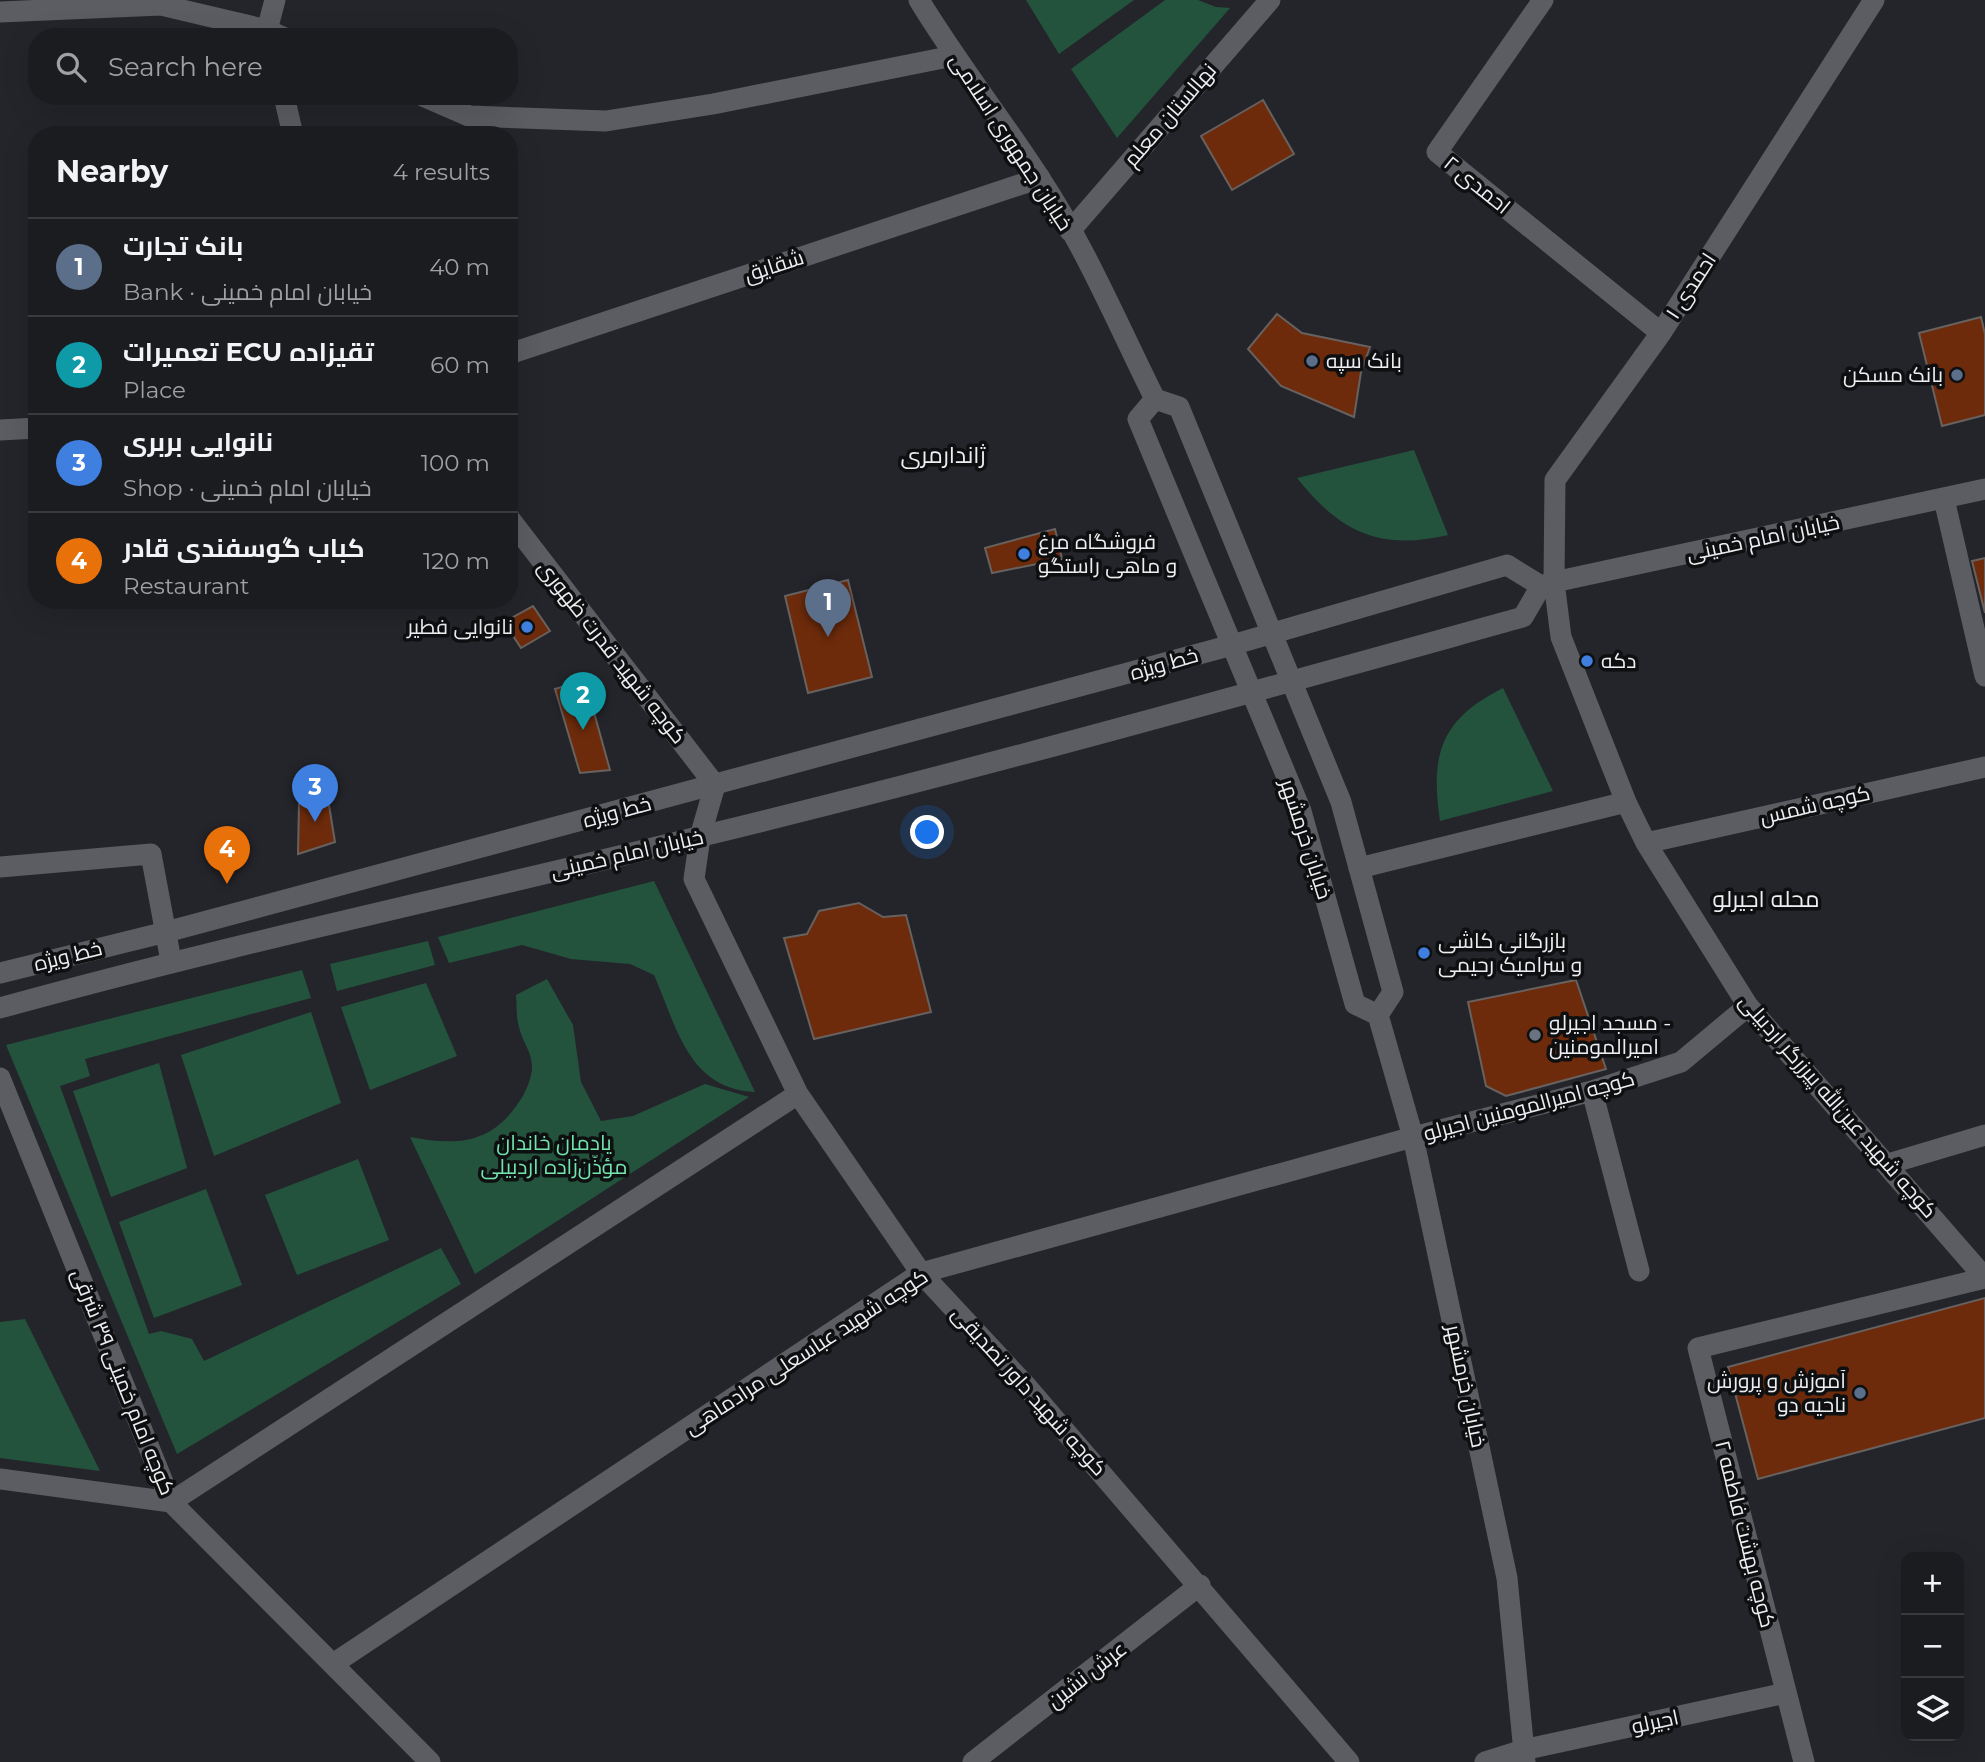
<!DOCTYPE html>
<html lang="en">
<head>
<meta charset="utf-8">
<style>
	body { margin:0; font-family:Montserrat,Cairo,sans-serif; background:#242529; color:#f1f3f6 }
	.controls { position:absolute; right:21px; bottom:21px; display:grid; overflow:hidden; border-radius:14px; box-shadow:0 7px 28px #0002 }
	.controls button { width:63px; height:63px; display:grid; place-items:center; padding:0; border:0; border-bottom:2px solid #393a3e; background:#1b1c20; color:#f1f3f6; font:35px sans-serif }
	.you { position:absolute; left:928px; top:833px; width:24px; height:24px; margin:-18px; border:5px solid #fff; border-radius:50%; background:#1a73e8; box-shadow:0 0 0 10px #1a73e833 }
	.badge { display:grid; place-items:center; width:46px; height:46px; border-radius:50%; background:#0b8043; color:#fff; font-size:23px; font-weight:700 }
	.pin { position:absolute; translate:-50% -58px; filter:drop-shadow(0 2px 4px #0008) }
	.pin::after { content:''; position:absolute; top:37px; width:24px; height:21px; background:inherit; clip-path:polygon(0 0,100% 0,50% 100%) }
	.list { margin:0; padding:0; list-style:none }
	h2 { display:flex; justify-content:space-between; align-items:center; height:91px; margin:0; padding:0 28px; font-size:30px }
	h2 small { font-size:23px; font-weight:400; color:#a0a1a5 }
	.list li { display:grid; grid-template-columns:46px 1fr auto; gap:21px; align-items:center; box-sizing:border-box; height:98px; padding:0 28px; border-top:2px solid #393a3e }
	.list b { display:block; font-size:26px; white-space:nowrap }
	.list p { margin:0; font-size:23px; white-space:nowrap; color:#a0a1a5 }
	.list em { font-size:23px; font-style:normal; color:#a0a1a5 }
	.icon { flex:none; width:38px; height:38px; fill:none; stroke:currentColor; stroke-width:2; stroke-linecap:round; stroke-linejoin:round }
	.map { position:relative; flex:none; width:1985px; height:1762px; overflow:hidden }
	.search { position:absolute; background:#1b1c20; box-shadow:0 7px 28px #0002; left:28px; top:28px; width:490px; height:77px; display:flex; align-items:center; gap:18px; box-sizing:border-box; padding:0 24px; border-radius:28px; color:#a0a1a5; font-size:26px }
	.panel { position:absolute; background:#1b1c20; box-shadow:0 7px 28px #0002; left:28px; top:126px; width:490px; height:483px; border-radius:28px }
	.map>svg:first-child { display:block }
	.green { fill:#23533c }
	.building { fill:#6d2b0b; stroke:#67615f; stroke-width:2 }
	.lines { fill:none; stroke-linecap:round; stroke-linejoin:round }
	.lane { stroke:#5c5d62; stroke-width:21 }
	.street { stroke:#5c5d62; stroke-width:21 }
	.secondary { stroke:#5c5d62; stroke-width:21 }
	.service-dot { fill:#5c6f8a; stroke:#0e0f11; stroke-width:2.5 }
	.shop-dot { fill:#3f7fe0; stroke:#0e0f11; stroke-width:2.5 }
	.worship-dot { fill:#6b7280; stroke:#0e0f11; stroke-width:2.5 }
	.labels { text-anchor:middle; stroke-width:7; stroke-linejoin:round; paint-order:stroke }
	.street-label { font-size:21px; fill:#edeef1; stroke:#0e0f11 }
	.poi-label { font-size:21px; fill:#edeef1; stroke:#0e0f11; text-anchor:start }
	.park-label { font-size:21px; fill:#72e5ae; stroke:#0e0f11 }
	.neighbourhood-label { font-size:23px; fill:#edeef1; stroke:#0e0f11 }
</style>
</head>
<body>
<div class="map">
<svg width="1985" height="1762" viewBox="0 0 1985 1762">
	<rect width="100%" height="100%" fill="#24252a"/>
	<!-- green -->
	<path class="green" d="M1026,0H1134L1059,54Z
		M1165,0H1198L1216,7L1230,8L1117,138L1071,69Z
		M1414,450L1448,535C1379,551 1340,532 1297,478Z
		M1503,688L1553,791L1440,821C1430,754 1441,719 1503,688Z
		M654,881L755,1092C688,1089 677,1027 654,975L630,964L571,959L522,945L449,963L438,937Z
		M428,941L435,965L337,991L330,964Z
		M302,970L311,998L85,1059L90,1076L60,1086L149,1334L161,1331L192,1339L204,1361L441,1248L461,1284L177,1454L6,1045Z
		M547,979L573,1025L581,1082L601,1121L633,1116L705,1084L749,1097L475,1274L410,1137C457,1146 491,1144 519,1102C525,1094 532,1078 532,1067C532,1051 522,1042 519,1027C516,1017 517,1005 516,995Z
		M426,983L457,1056L370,1090L341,1007Z
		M311,1012L341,1103L214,1156L181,1055Z
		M159,1063L187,1168L111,1197L73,1091Z
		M358,1159L389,1240L297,1275L265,1195Z
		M206,1189L242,1285L154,1318L119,1222Z
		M25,1319L100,1471L0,1458V1322Z"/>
	<!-- building -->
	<path class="building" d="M1263,100L1294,154L1232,190L1201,136Z
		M1277,314L1302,333L1370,347L1361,372L1354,417L1281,386L1248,349Z
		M1981,317L1985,334V415L1942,426L1919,333Z
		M1055,529L1062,559L992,573L985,548Z
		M1985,558V613L1972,561Z
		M848,580L872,677L808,693L785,596Z
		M533,606L550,631L521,648L504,622Z
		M585,680L610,770L580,773L555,689Z
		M327,793L335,842L298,854L299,803Z
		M859,903L883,917L906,915L931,1012L814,1039L784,938L807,934L819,911Z
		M1576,980L1606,1069L1506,1096L1486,1086L1468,1002Z
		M1985,1298V1418L1758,1479L1728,1367Z"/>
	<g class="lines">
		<!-- lane -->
		<path class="lane" d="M0,973L166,932L1232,645"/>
		<!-- street -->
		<path class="street" d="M1543,0L1437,152L1661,333
			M0,12L161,5L267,30L283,37
			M269,37L267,30L275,0
			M284,96L293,135
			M423,96L469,116L606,121L713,104L953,56
			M1070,231L1270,0
			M509,354L1040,178
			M0,430L37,428
			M1944,499L1985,676
			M509,518L715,785L700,837L694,879L798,1094L921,1273L1028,1388L1349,1762
			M1646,843L1985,767
			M0,867L151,854L171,961
			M1359,868L1626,802
			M0,1078L171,1502L430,1762
			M1592,1091L1639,1271
			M1888,1164L1985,1135
			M0,1479L171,1502L798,1094
			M333,1664L921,1273L1413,1137L1592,1091L1681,1062L1748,1006
			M973,1762L1200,1585
			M1485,1762L1523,1750L1786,1693
			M1804,1762L1698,1348L1985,1278L1748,1006L1646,843L1626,802L1561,637L1554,582L1555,480L1661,333L1874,0"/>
		<!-- secondary -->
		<path class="secondary" d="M919,0C956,61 1000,117 1039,177C1085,246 1118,325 1155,399L1179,407L1341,802L1393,992L1378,1015L1413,1137L1507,1578L1525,1762
			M1155,399L1138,419L1301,811L1355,1004L1378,1015
			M1232,645L1507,565L1541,586
			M0,1008C231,944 466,894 698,837C975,770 1249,693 1523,617L1541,586L1554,582L1985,489"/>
	</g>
	<!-- markers -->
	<g class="service-dot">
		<circle cx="1312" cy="361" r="7"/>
		<circle cx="1957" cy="375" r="7"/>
		<circle cx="1860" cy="1393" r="7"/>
	</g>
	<g class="shop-dot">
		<circle cx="1024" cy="554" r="7"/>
		<circle cx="527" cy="627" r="7"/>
		<circle cx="1587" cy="661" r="7"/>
		<circle cx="1424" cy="953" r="7"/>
	</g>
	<circle class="worship-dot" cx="1535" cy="1035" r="7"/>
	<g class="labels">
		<!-- street labels -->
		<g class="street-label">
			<text transform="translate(1170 115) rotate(-49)" y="7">نهالستان معلم</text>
			<text transform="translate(1011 142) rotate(57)" y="7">خیابان جمهوری اسلامی</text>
			<text transform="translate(1477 185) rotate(39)" y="7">احمدی ۲</text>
			<text transform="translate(774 266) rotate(-18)" y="7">شقایق</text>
			<text transform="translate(1691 286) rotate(-57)" y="7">احمدی ۱</text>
			<text transform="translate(1763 538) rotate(-12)" y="7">خیابان امام خمینی</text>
			<text transform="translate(612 652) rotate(52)" y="7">کوچه شهید قدرت ظهوری</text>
			<text transform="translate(1164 664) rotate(-16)" y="7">خط ویژه</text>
			<text transform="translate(1815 805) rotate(-13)" y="7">کوچه شمس</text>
			<text transform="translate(617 812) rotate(-15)" y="7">خط ویژه</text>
			<text transform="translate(1306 839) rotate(72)" y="7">خیابان خرمشهر</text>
			<text transform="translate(627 854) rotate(-13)" y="7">خیابان امام خمینی</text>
			<text transform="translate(68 956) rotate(-14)" y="7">خط ویژه</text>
			<text transform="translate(1529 1106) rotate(-15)" y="7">کوچه امیرالمومنین اجیرلو</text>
			<text transform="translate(1838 1106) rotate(49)" y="7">کوچه شهید عین‌الله پیرزرگر اردبیلی</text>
			<text transform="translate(806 1352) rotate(-33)" y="7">کوچه شهید عباسعلی مرادماهی</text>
			<text transform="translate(123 1382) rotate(68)" y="7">کوچه امام خمینی ۳۹ شرقی</text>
			<text transform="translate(1466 1386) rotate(78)" y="7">خیابان خرمشهر</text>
			<text transform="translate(1029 1391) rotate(48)" y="7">کوچه شهید داور تصدیقی</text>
			<text transform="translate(1745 1534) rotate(76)" y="7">کوچه بهشت فاطمه ۲</text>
			<text transform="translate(1087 1675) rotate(-38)" y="7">عرش نشین</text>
			<text transform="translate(1655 1722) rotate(-12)" y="7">اجیرلو</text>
		</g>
		<!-- poi labels -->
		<g class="poi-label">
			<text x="1326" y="368">بانک سپه</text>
			<text x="1943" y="382" text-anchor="end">بانک مسکن</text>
			<text x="1038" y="549">فروشگاه مرغ<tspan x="1038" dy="24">و ماهی راستگو</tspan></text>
			<text x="513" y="634" text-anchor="end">نانوایی فطیر</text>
			<text x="1601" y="668">دکه</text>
			<text x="1438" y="948">بازرگانی کاشی<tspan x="1438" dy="24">و سرامیک رحیمی</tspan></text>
			<text x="1549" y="1030">مسجد اجیرلو -<tspan x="1549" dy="24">امیرالمومنین</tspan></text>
			<text x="1846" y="1388" text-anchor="end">آموزش و پرورش<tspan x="1846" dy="24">ناحیه دو</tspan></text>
		</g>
		<!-- park labels -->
		<g class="park-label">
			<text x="554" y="1150">یادمان خاندان<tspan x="554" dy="24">مؤذّن‌زاده اردبیلی</tspan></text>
		</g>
		<!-- neighbourhood labels -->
		<g class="neighbourhood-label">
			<text x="943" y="463">ژاندارمری</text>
			<text x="1766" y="907">محله اجیرلو</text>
		</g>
	</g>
</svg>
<div class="controls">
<button>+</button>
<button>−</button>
<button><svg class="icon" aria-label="layers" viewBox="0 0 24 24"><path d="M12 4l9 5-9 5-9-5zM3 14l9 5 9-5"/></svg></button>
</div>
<div class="you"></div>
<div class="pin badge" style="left:828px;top:637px;background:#5c6f8a">1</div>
<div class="pin badge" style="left:583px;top:730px;background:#0f9aa8">2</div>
<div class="pin badge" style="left:315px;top:822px;background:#3f7fe0">3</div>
<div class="pin badge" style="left:227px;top:884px;background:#e8710a">4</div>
<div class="search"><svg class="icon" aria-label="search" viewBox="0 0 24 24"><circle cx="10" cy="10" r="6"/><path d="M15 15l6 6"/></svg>Search here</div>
<section class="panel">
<h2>Nearby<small>4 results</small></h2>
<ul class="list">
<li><span class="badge" style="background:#5c6f8a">1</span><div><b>بانک تجارت</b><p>Bank · خیابان امام خمینی</p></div><em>40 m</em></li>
<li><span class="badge" style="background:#0f9aa8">2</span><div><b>تعمیرات ECU تقیزاده</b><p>Place</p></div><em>60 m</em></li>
<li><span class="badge" style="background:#3f7fe0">3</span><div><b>نانوایی بربری</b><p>Shop · خیابان امام خمینی</p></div><em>100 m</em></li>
<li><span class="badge" style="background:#e8710a">4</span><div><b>کباب گوسفندی قادر</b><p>Restaurant</p></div><em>120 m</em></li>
</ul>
</section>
</div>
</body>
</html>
